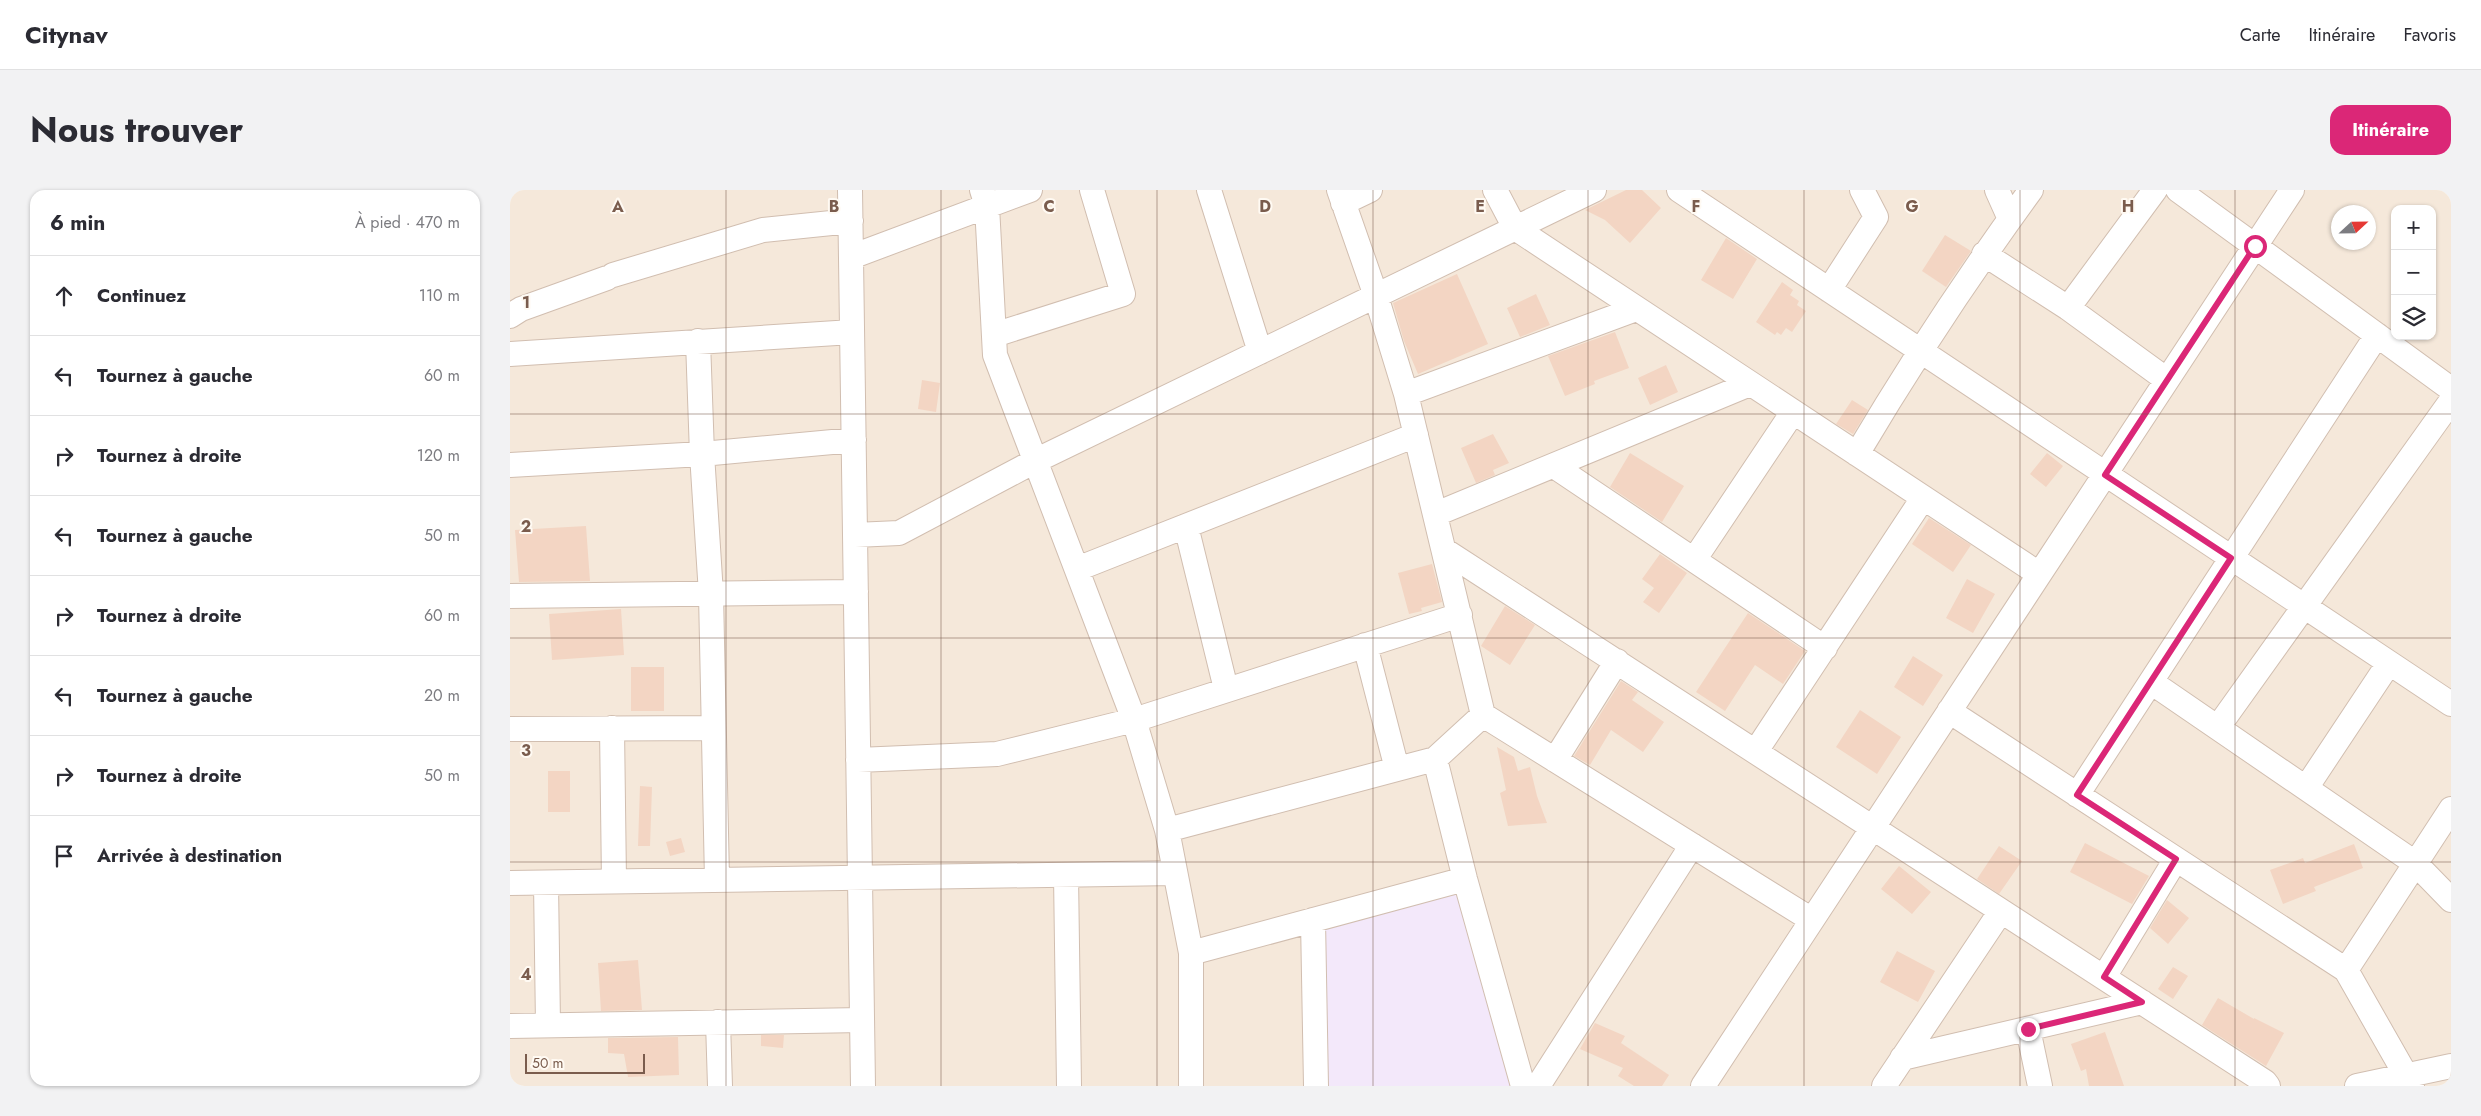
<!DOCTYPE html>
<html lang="fr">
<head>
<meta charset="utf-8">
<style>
	body { margin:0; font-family:Jost,sans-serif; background:#f2f2f3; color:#2b2b33 }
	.controls { position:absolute; right:15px; top:15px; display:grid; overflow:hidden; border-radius:10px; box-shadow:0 1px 4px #0004 }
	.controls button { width:45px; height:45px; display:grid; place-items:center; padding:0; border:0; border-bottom:1px solid #e1e1e2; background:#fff; color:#2b2b33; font:25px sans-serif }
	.compass { position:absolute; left:1821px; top:15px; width:45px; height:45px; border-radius:50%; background:#fff; box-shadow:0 1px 4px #0004; rotate:68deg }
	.scale { position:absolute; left:15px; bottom:12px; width:120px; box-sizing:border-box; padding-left:5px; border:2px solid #7a5c4d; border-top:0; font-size:14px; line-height:18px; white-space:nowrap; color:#7a5c4d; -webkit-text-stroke:4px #fffaf3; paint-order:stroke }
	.stop { position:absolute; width:15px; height:15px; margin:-11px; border:4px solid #db2777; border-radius:50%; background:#fff }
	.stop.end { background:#db2777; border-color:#fff; box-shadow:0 1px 5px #0008 }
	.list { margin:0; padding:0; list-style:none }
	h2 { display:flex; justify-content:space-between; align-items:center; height:65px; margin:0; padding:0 20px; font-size:21px }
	h2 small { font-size:16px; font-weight:400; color:#7c7c81 }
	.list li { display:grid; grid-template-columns:32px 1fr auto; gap:15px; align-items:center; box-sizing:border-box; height:80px; padding:0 20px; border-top:1px solid #e1e1e2 }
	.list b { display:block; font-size:19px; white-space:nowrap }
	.list em { font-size:16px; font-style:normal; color:#7c7c81 }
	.icon { flex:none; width:28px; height:28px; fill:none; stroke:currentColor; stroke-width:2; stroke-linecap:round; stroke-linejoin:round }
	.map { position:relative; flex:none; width:1941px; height:896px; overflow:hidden; border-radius:15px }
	header { display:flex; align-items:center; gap:30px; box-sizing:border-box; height:70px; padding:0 25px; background:#fff; border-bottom:1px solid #e1e1e2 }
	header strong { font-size:24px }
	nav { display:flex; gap:28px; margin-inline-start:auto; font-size:18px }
	.intro { display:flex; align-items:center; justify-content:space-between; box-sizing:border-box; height:120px; padding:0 30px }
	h1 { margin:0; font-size:35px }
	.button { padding:12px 22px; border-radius:15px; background:#db2777; color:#fff; font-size:18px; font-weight:700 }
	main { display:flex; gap:30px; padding:0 30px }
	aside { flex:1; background:#fff; border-radius:15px; box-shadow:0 1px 4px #0004 }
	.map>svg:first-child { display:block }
	.residential { fill:#f5e8da; fill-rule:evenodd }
	.education { fill:#f3e8fa }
	.building { fill:#f3d5c3 }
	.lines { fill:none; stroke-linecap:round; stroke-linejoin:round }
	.minor-casing { stroke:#d1beb0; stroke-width:26 }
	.minor { stroke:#fff; stroke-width:24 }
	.route { stroke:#db2777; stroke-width:6 }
	.grid { fill:none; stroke:#7a5c4d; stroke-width:1; stroke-opacity:0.55 }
	.grid-label { font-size:16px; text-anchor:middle; font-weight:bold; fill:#7a5c4d; stroke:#fffaf3; stroke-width:4; stroke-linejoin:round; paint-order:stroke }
</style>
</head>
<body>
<header>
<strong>Citynav</strong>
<nav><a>Carte</a><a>Itinéraire</a><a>Favoris</a></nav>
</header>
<div class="intro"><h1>Nous trouver</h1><a class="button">Itinéraire</a></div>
<main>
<aside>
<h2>6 min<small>À pied · 470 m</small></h2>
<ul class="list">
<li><svg class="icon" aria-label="ahead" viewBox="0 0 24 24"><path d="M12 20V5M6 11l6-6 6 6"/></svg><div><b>Continuez</b></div><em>110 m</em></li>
<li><svg class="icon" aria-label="left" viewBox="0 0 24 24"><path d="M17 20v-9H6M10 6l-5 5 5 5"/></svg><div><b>Tournez à gauche</b></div><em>60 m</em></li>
<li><svg class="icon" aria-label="right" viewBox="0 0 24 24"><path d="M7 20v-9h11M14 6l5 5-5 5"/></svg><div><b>Tournez à droite</b></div><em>120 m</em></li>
<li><svg class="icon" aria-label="left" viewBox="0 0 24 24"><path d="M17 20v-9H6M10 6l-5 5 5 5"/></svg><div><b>Tournez à gauche</b></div><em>50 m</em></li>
<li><svg class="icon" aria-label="right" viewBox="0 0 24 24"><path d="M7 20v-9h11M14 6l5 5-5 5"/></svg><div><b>Tournez à droite</b></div><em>60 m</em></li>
<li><svg class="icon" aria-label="left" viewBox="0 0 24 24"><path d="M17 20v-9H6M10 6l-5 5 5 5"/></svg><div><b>Tournez à gauche</b></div><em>20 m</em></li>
<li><svg class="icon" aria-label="right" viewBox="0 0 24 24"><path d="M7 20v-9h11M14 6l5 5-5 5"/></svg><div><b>Tournez à droite</b></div><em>50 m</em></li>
<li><svg class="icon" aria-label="arrive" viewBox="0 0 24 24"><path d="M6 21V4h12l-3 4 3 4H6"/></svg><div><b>Arrivée à destination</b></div></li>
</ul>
</aside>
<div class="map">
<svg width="1941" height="896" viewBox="0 0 1941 896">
	<rect width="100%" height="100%" fill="#fdf6ec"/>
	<!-- residential -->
	<path class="residential" d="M0,0H1941V896H0ZM1885,19H1922V146H1885ZM1828,22H1858V52H1828Z"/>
	<!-- education -->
	<path class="education" d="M946,699L1000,896H816L813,737Z"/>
	<!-- building -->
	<path class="building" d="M1116,0H1132L1151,18L1120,53L1095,30L1075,20Z
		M1435,45L1461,61L1436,97L1412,81Z
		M1216,48L1247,69L1223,109L1191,90Z
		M947,84L978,154L908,184L894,151L883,113Z
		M1272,92L1283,100L1280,105L1289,111L1287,115L1296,121L1282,142L1276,138L1271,145L1267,142L1265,145L1246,132Z
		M1026,104L1040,135L1010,147L997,118Z
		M1105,142L1119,178L1084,191L1085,194L1055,206L1038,166Z
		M1156,175L1168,202L1140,215L1128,188Z
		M412,190L430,193L426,222L408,219Z
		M1342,210L1358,220L1343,244L1326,234Z
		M983,244L999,273L983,280L985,285L966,293L951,258Z
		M1120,263L1174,296L1152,332L1100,297Z
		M1537,263L1553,276L1536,297L1520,284Z
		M1419,328L1461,355L1443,382L1402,354Z
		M76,336L80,391L9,392L5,340Z
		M1150,364L1177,383L1149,423L1133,412L1144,398L1132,389Z
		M922,374L932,412L911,418L912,421L899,424L888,383Z
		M1457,389L1485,404L1463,443L1436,428Z
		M995,416L1025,435L1000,475L971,456Z
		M111,419L114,465L42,470L39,424Z
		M1238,423L1295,461L1273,494L1245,475L1215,521L1186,502Z
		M1403,466L1433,485L1413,516L1384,497Z
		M121,477H154V521H121Z
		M1111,491L1128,502L1122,510L1154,532L1133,562L1101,540L1080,575L1064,566Z
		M1350,520L1391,547L1367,584L1326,557Z
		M987,557L1004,567L1008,581L1020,577L1027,606L1037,633L998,636L990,603L996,600Z
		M38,581H60V622H38Z
		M130,596L142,597L140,656H128Z
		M171,648L175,662L160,666L156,652Z
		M1575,653L1639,686L1622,714L1560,682Z
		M1844,654L1853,678L1804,697L1806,701L1773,714L1760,680L1793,668L1795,673Z
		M1489,656L1512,671L1489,704L1467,689Z
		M1389,676L1421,702L1402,724L1371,699Z
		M1657,710L1679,728L1658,754L1640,738Z
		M1387,761L1425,781L1408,812L1370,792Z
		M128,770L132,820L91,821L88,773Z
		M1663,777L1678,786L1663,809L1648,799Z
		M1708,808L1744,829V828L1774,843L1756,876L1692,835Z
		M1085,833L1115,846L1111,853L1159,885L1152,896H1124L1108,886L1113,878L1070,859Z
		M1595,842L1614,896H1579L1576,879L1571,881L1561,854Z
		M251,845H274L273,858L251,856Z
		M168,847L169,885L118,887L114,864L98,863V848Z"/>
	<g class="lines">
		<!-- minor casing -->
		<g class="minor-casing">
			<path id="minor" d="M340,0L353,896
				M472,0L477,16L485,165L624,530L657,640L681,763V896
				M699,0L750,162
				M829,0L866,106L896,204L973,525L1302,730
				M985,0L1005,38L1529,384
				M1169,0L1941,514
				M1487,0L1500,29
				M1668,0L1941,199
				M833,13L860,0
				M1474,64L1558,118L1657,190
				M341,67L520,0
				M103,85L253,40L341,31
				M1319,100L1366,27L1352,0
				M1558,118L1645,0
				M0,126L11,119L97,88
				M484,145L613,104L582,0
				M188,151L192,264L201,404L207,690
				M0,164L342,142
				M896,204L1126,119
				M1347,264C1401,173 1459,85 1521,0
				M0,275L192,264L344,250
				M1044,276L1315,458
				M926,324L1240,194
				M676,336L716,499
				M345,345L389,343L525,271L1084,0
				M934,360L1755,892L1758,896
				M1184,370L1283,222
				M567,379L906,245
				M0,406L346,402
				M855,455L887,579
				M1641,492L1905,673L1941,710
				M1439,521L1836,780L1902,896
				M1708,537L1941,211
				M102,538L104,691
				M0,539L203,538
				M1246,561L1413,308
				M925,569L955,689L1013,896
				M348,570L487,564L624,530L950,425
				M1045,570L1107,471
				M1796,598L1879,473
				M1567,605L1867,145
				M657,640L925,569L973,525
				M556,685L559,896
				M0,693L665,683
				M36,693L38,835
				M803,730L806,896
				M681,763L955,689
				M1836,780L1941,619
				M1594,787L1666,669
				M208,832L210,896
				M0,836L352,830
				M1518,839L1530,896
				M1392,868L1632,812
				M1028,896L1182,655
				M1193,896L1782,0
				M1374,896L1491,721
				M1847,896L1941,876"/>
		</g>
		<!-- minor -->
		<use href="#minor" class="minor"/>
	</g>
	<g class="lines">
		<!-- route -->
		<path class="route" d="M1518,839L1632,812L1594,787L1666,669L1567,605L1721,368L1595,285L1745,56"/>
	</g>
	<!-- grid -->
	<path class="grid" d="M216,0V896M431,0V896M647,0V896M863,0V896M1078,0V896M1294,0V896M1510,0V896M1725,0V896M0,224H1941M0,448H1941M0,672H1941"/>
	<g class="grid-label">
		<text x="108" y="22">A</text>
		<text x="324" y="22">B</text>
		<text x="539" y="22">C</text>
		<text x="755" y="22">D</text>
		<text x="970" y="22">E</text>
		<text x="1186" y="22">F</text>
		<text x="1402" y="22">G</text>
		<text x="1618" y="22">H</text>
		<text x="16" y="118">1</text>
		<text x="16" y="342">2</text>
		<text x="16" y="566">3</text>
		<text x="16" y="790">4</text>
	</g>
</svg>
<div class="controls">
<button>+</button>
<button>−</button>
<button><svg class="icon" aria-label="layers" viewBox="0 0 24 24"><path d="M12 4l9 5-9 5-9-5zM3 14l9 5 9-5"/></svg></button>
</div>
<svg class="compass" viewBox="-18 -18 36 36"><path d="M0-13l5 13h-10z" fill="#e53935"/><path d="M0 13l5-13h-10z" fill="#7c7c81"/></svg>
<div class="scale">50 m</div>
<div class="stop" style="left:1745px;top:56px"></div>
<div class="stop end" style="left:1518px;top:839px"></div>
</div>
</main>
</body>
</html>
